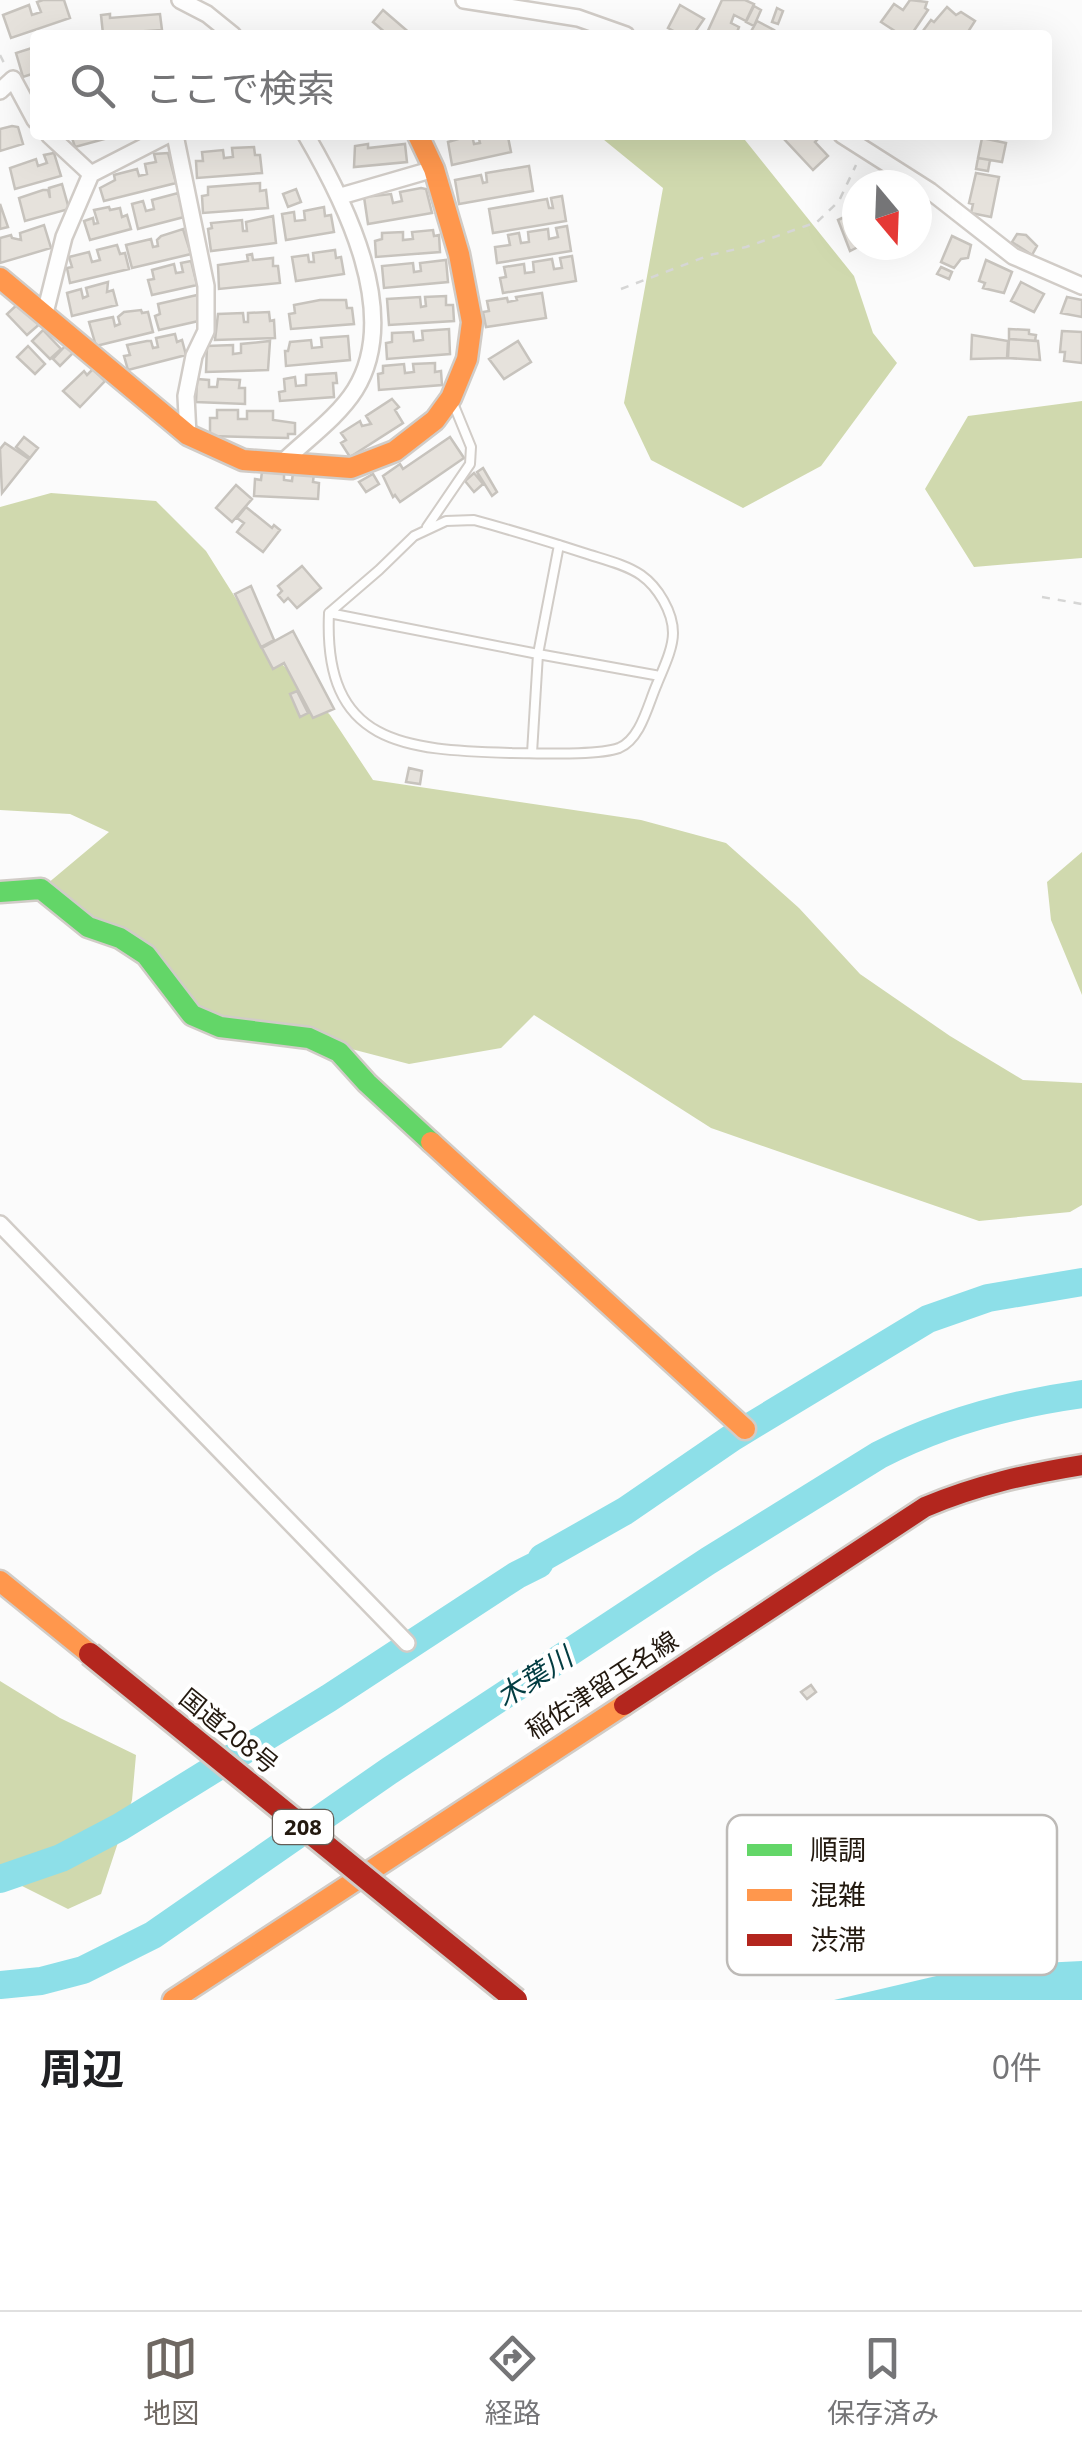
<!DOCTYPE html>
<html lang="ja">
<head>
<meta charset="utf-8">
<style>
	body { margin:0; font-family:"Noto Sans","Noto Sans JP",sans-serif; background:#f6f6f6; color:#202124 }
	.compass { position:absolute; left:842px; top:170px; width:90px; height:90px; border-radius:50%; background:#fff; box-shadow:0 10px 40px #0002; rotate:161deg }
	.list { margin:0; padding:0; list-style:none }
	h2 { display:flex; justify-content:space-between; align-items:center; height:130px; margin:0; padding:0 40px; font-size:42px }
	h2 small { font-size:32px; font-weight:400; color:#757577 }
	.icon { flex:none; width:55px; height:55px; fill:none; stroke:currentColor; stroke-width:2; stroke-linecap:round; stroke-linejoin:round }
	.map { position:relative; flex:none; width:1082px; height:2000px; overflow:hidden }
	.search { position:absolute; background:#fff; box-shadow:0 10px 40px #0002; left:30px; right:30px; top:30px; height:110px; display:flex; align-items:center; gap:25px; box-sizing:border-box; padding:0 35px; border-radius:10px; color:#757577; font-size:38px }
	.sheet { height:310px; background:#fff }
	nav { display:flex; justify-content:space-around; align-items:center; box-sizing:border-box; height:140px; border-top:2px solid #e0e0e0; background:#fff; font-size:28px; color:#757577 }
	nav a { display:grid; justify-items:center; gap:5px }
	nav .on { color:#6f6862 }
	.map>svg:first-child { display:block }
	.forest { fill:#d0d9ae }
	.water { fill:#8ddfe8 }
	.lines { fill:none; stroke-linecap:round; stroke-linejoin:round }
	.river { stroke:#8ddfe8; stroke-width:28 }
	.building { fill:#e6e2dc; stroke:#c7c3bd; stroke-width:2.5 }
	.lane-casing { stroke:#d1ccc7; stroke-width:12 }
	.street-casing { stroke:#d1ccc7; stroke-width:20 }
	.fast-casing { stroke:#d1ccc7; stroke-width:25 }
	.slow-casing { stroke:#d1ccc7; stroke-width:25 }
	.jam-casing { stroke:#d1ccc7; stroke-width:25 }
	.path { stroke:#d6d6d5; stroke-width:2.5; stroke-dasharray:8 8; stroke-linecap:butt }
	.lane { stroke:#fefefe; stroke-width:8 }
	.street { stroke:#fefefe; stroke-width:15 }
	.fast { stroke:#63d668; stroke-width:20 }
	.slow { stroke:#ff974d; stroke-width:20 }
	.jam { stroke:#b3261e; stroke-width:20 }
	.jam-bridge-casing { stroke:#d1ccc7; stroke-width:28; stroke-linecap:butt }
	.jam-bridge { stroke:#b3261e; stroke-width:22 }
	.labels { text-anchor:middle; stroke-width:8; stroke-linejoin:round; paint-order:stroke }
	.shield { fill:#fff; stroke:#655e57; stroke-width:2.5 }
	.shield-label { font-size:22px; font-weight:bold; fill:#23190f }
	.street-label { font-size:25px; fill:#23190f; stroke:#fff }
	.water-label { font-size:28px; font-style:italic; fill:#033d42; stroke:#fff }
	.key { fill:#fff; stroke:#bdbab7; stroke-width:2.5 }
	.key-label { font-size:28px; fill:#23190f }
</style>
</head>
<body>
<div class="map">
<svg width="1082" height="2000" viewBox="0 0 1082 2000">
	<rect width="100%" height="100%" fill="#fbfbfb"/>
	<!-- forest -->
	<path class="forest" d="M598,135H741L854,276L873,333L897,363L821,466L743,508L651,460L624,403L663,188Z
		M1082,401V558L974,567L925,489L968,416Z
		M51,493L156,501L206,551L267,648L330,715L373,780L641,820L726,843L799,908L860,974L950,1036L1023,1080L1082,1083V1205L1070,1212L979,1221L711,1128L534,1015L501,1048L409,1064L309,1038L192,1015L146,955L41,889L109,832L70,814L0,810V507Z
		M1082,852V995L1051,920L1047,882Z
		M0,1681L60,1718L136,1755L132,1800L101,1894L68,1909L0,1875Z"/>
	<!-- water -->
	<path class="water" d="M1082,1961V2000H834L979,1966Z"/>
	<g class="lines">
		<!-- river -->
		<path class="river" d="M0,1879L61,1858L120,1827L329,1698L517,1575L539,1564L542,1558L625,1511L733,1437L928,1319L988,1298L1082,1282
			M0,1985L41,1981L83,1970L153,1935L389,1771L708,1561L879,1455C943,1422 1010,1404 1082,1394"/>
	</g>
	<!-- building -->
	<path class="building" d="M43,0H64L70,18L11,38L3,15L29,5L32,15L41,12L37,2Z
		M722,0H745L754,4L746,21L734,15L731,23L739,27L736,35H706Z
		M910,0L927,2L925,8L928,10L911,35H901L881,22L894,4L903,10Z
		M680,5L704,19L693,35H681L668,28Z
		M754,6L761,10L754,26L746,22Z
		M947,7L956,15L961,12L975,21L966,35H920L931,20L934,22Z
		M777,8L783,11L778,24L772,22Z
		M383,10L412,35H388L373,22Z
		M110,14V18L160,14L162,30L103,34L101,15Z
		M757,21L774,30L771,35H749Z
		M35,47V73L23,77L16,53Z
		M12,126L18,127L23,144L0,151V129Z
		M71,135H119L75,147Z
		M472,135L474,144L480,143L478,135L508,137L511,152L452,165L448,142Z
		M791,135H813L817,140L815,142L828,156L813,170L785,140Z
		M982,138L1006,143L1002,162L978,158Z
		M368,144V148L405,144L407,162L354,167L355,146Z
		M254,147L255,155H260L262,173L197,178L196,161H203L202,152L223,150L224,158L233,157L232,148Z
		M54,153L61,176L15,189L10,168L36,159L38,166L47,163L44,155Z
		M168,153L176,183L104,201L100,188L115,180L114,175L137,169L139,176L147,174L145,164L156,162L154,154Z
		M978,158L990,160L988,171L976,169Z
		M529,166L533,191L459,204L455,180L481,175L483,183L487,182L486,173Z
		M976,173L999,177L991,217L971,213L973,204L969,203Z
		M260,183V191L266,190L268,208L203,213L202,196L208,195V187Z
		M62,184L69,209L25,221L19,198L43,190H48L50,198L49,188Z
		M421,188L426,189L432,213L368,224L364,197L391,194L393,203L402,201L400,192Z
		M296,189L301,202L288,207L283,194Z
		M178,193L184,217L138,229L132,204L143,201L146,211L154,209L152,200Z
		M562,196L566,221L493,233L489,209L547,199L549,208H553L551,198Z
		M0,204L8,227L0,229Z
		M109,207L110,210L120,208L122,217L127,215L131,229L90,240L84,221L93,218L94,224L98,223L94,210Z
		M324,207L325,216L331,215L334,232L286,240L282,214L294,212L295,221L305,220L304,211Z
		M857,211V245H862L850,251L838,220Z
		M273,216L276,243L211,251L208,229L212,228L211,223L242,220L243,231H247L246,222Z
		M44,225L51,248L0,263V238L11,235L12,238L21,240L20,233Z
		M567,226L571,251L497,263L495,247L510,245L508,235L519,233L521,243L529,242L528,232L548,229L549,239L558,237L556,228Z
		M183,229L191,254L132,268L126,245L151,239L153,247L158,246L157,240L161,236Z
		M433,230L434,236L439,235L440,252L376,257L375,241L382,239V233L403,232V240L413,239L412,232Z
		M1017,234L1026,235L1037,246L1032,255L1012,242Z
		M952,236L971,245L968,258L961,259L954,268L941,262Z
		M117,245L120,254L125,253L129,269L70,283L67,268L72,267L69,257L89,252L92,262L100,260L97,250Z
		M335,250L336,258L341,257L344,274L296,281L292,257L308,255L309,262H314L313,253Z
		M252,254L253,260L273,258V266H278L280,283L219,289L218,265L248,261L247,255Z
		M572,256L576,281L503,293L500,278L506,277L504,267L524,264L525,273L534,272L533,262L552,259L554,269L562,268L560,258Z
		M446,260L448,282L384,288L382,266L413,263L414,272L421,271L420,263Z
		M986,260L1012,272L1004,293L983,288L985,283L979,281Z
		M191,261L197,285L152,295L148,280L154,279L152,270L174,264L176,273L183,272L181,263Z
		M941,267L952,272L949,279L937,274Z
		M108,282L107,292L113,290L117,305L72,316L67,293L81,289L83,298L88,296L86,288Z
		M1021,282L1044,294L1034,312L1011,301Z
		M542,293L546,318L486,327L483,312L489,311L487,301L507,298L508,302L517,300L516,297Z
		M197,295L203,320L159,330L155,316L160,314L158,304Z
		M446,296V305H453L454,321L389,325L387,299L420,297L421,307L426,306L425,297Z
		M1067,297L1082,300V317L1061,313Z
		M320,300H346L347,308H352L354,324L291,329L289,314L295,313L294,305Z
		M21,301L42,322L27,335L7,314Z
		M141,310L142,313L148,312L153,332L96,346L89,322L113,317L115,326L120,324L118,317L124,312Z
		M269,312L270,321L274,320L275,338L215,340L218,314L243,313L244,322H248V313Z
		M449,329L450,354L387,359L386,343L392,342V333L413,332L414,341L423,340L422,331Z
		M1009,329L1029,330V334L1036,335L1035,341L1009,339Z
		M43,330L61,349L50,359L32,341Z
		M1062,331L1082,332V363L1064,361L1065,352H1060Z
		M175,334L177,342L182,340L186,355L128,370L124,356L130,355L127,345L147,341H151L153,348L158,347L156,338Z
		M972,335L1008,341L1007,358L971,359Z
		M348,336L350,360L286,366L285,351H288L290,342L311,340L312,348L322,347L321,338Z
		M1009,339L1038,341L1040,360L1008,358Z
		M270,341L268,370L206,372L207,346L233,345V354L241,353V344Z
		M518,341L531,362L504,379L489,359Z
		M67,344L74,352L60,366L53,359Z
		M28,346L45,364L35,374L17,357Z
		M435,363V372L441,371L442,385L379,390L378,374L383,373V366L404,364L405,373L414,372L413,364Z
		M93,369L105,381L80,407L63,391L84,371L87,375Z
		M336,373L337,383H333L334,397L280,401L279,392L285,391L284,379L295,377L296,386L306,385V375Z
		M197,379L209,380V387H217L218,379L240,380L239,388H245V404L196,402Z
		M392,399L399,407L395,410L403,423L350,457L341,443L346,440L341,433L360,421L362,426L371,424L366,416Z
		M217,410H238V419H247V411H273V420L295,423V434H288V438L210,436V418H217Z
		M24,437L38,448L30,458L16,447Z
		M450,437L464,458L400,502L395,495L393,497L383,476L400,464L403,469Z
		M5,443L29,459L2,493L0,449Z
		M483,468L497,492L492,496L477,472Z
		M262,471L284,472V480L292,481L293,472L314,473L313,482L319,483L318,499L254,496L255,479L261,480Z
		M474,473L483,484L474,492L465,481Z
		M373,474L379,484L366,492L359,482Z
		M236,485L252,499L232,522L216,508Z
		M246,507L272,528L274,525L280,530L263,552L237,532L244,523L237,518Z
		M302,566L321,588L297,608L288,598L284,602L278,595L282,591L278,586Z
		M251,586L274,640L261,647L235,594Z
		M293,631L334,709L313,718L284,663L273,669L262,648Z
		M297,691L308,713L300,717L290,694Z
		M409,768L422,771L420,784L406,782Z
		M811,1685L816,1692L807,1699L801,1692Z"/>
	<g class="lines">
		<!-- lane casing -->
		<g class="lane-casing">
			<path id="lane" d="M474,520C511,530 547,541 584,553C602,559 625,564 641,575C658,587 673,612 673,633C673,649 663,669 657,684C648,704 641,739 619,748C597,756 537,753 512,753C404,750 323,745 329,613L379,570L414,536L446,521Z
				M427,527L470,464L471,447L453,403
				M559,545L538,654L660,676
				M329,613L538,654L532,753"/>
		</g>
		<!-- street casing -->
		<g class="street-casing">
			<path id="street" d="M180,0L207,14L233,35
				M464,0L578,18L626,35
				M0,91L13,79L35,120
				M49,135L91,174
				M175,135L206,286V331L194,356L186,396L188,435
				M842,135L930,191L1013,256L1082,286
				M341,196L434,169
				M45,313L64,237L91,174L167,135
				M284,461C307,439 338,417 355,390C402,314 345,202 306,135
				M0,1224L407,1643"/>
		</g>
		<!-- fast casing -->
		<g class="fast-casing">
			<path id="fast" d="M0,892L41,889L88,927L120,938L146,955L192,1015L220,1027L309,1038L339,1052L367,1083L431,1142"/>
		</g>
		<!-- slow casing -->
		<g class="slow-casing">
			<path id="slow" d="M0,278L188,435L243,460L351,468L395,451L435,420L451,398L467,359L472,322L459,254L434,169L418,135
				M431,1142L745,1429
				M0,1581L90,1654
				M173,2000L624,1705"/>
		</g>
		<!-- jam casing -->
		<g class="jam-casing">
			<path id="jam" d="M624,1705L925,1507C977,1485 1027,1474 1082,1465"/>
		</g>
		<!-- path -->
		<path class="path" d="M0,55L5,65
			M621,289L710,255L746,247L817,222L839,201L856,165
			M1042,597L1082,604"/>
		<!-- lane -->
		<use href="#lane" class="lane"/>
		<!-- street -->
		<use href="#street" class="street"/>
		<!-- fast -->
		<use href="#fast" class="fast"/>
		<!-- slow -->
		<use href="#slow" class="slow"/>
		<!-- jam -->
		<use href="#jam" class="jam"/>
		<!-- jam-bridge casing -->
		<g class="jam-bridge-casing">
			<path id="jam-bridge" d="M90,1654L516,2000"/>
		</g>
		<!-- jam-bridge -->
		<use href="#jam-bridge" class="jam-bridge"/>
	</g>
	<g class="labels">
		<!-- shield labels -->
		<rect class="shield" x="273" y="1810" width="60" height="34" rx="8"/>
		<g class="shield-label">
			<text x="303" y="1835">208</text>
		</g>
		<!-- street labels -->
		<g class="street-label">
			<text transform="translate(602 1685) rotate(-33)" y="9">稲佐津留玉名線</text>
			<text transform="translate(229 1731) rotate(39)" y="9">国道208号</text>
		</g>
		<!-- water labels -->
		<g class="water-label">
			<text transform="translate(534 1677) rotate(-33)" y="10">木葉川</text>
		</g>
	</g>
	<!-- legend -->
	<rect x="727" y="1815" width="330" height="160" rx="15" class="key"/>
	<rect x="747" y="1844" width="45" height="12" fill="#63d668"/>
	<rect x="747" y="1889" width="45" height="12" fill="#ff974d"/>
	<rect x="747" y="1934" width="45" height="12" fill="#b3261e"/>
	<g class="key-label">
		<text x="810" y="1860">順調</text>
		<text x="810" y="1905">混雑</text>
		<text x="810" y="1950">渋滞</text>
	</g>
</svg>
<svg class="compass" viewBox="-18 -18 36 36"><path d="M0-13l5 13h-10z" fill="#e53935"/><path d="M0 13l5-13h-10z" fill="#757577"/></svg>
<div class="search"><svg class="icon" aria-label="search" viewBox="0 0 24 24"><circle cx="10" cy="10" r="6"/><path d="M15 15l6 6"/></svg>ここで検索</div>
</div>
<section class="sheet">
<h2>周辺<small>0件</small></h2>
<ul class="list">
</ul>
</section>
<nav>
<a class="on"><svg class="icon" aria-label="map" viewBox="0 0 24 24"><path d="M3 6l6-2 6 2 6-2v14l-6 2-6-2-6 2zM9 4v14M15 6v14"/></svg>地図</a>
<a><svg class="icon" aria-label="directions" viewBox="0 0 24 24"><path d="M12 3l9 9-9 9-9-9zM9 14v-3h6M13 9l2 2-2 2"/></svg>経路</a>
<a><svg class="icon" aria-label="saved" viewBox="0 0 24 24"><path d="M7 4h10v16l-5-4-5 4z"/></svg>保存済み</a>
</nav>
</body>
</html>
